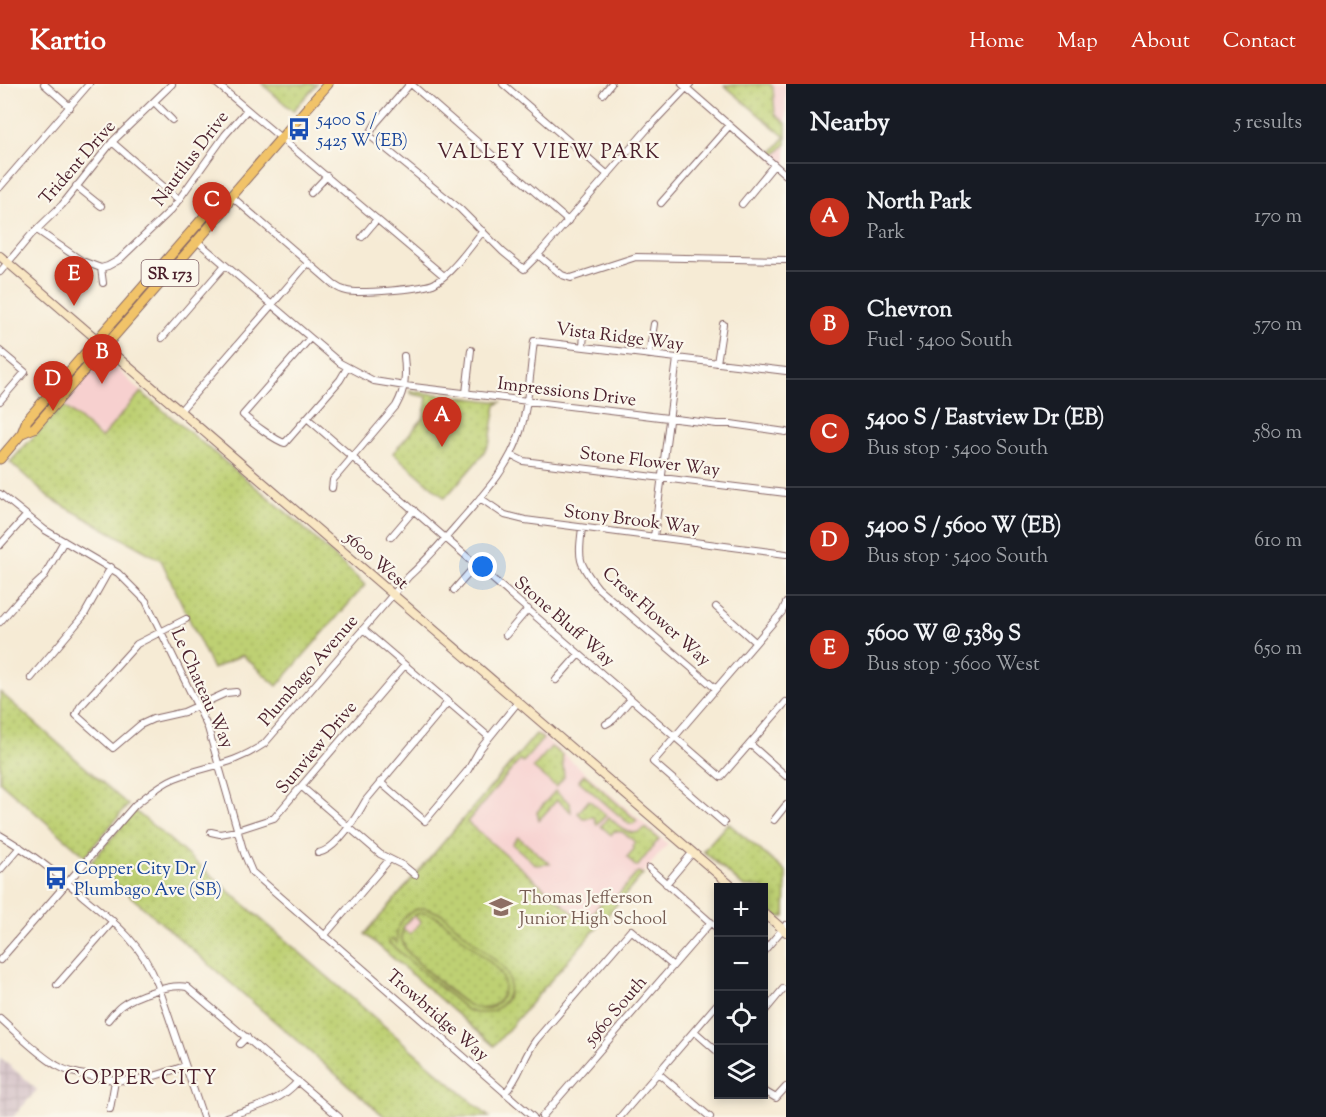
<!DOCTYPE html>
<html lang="en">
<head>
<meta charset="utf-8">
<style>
	body { margin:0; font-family:"Sorts Mill Goudy",serif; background:#242831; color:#f1f3f6 }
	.controls { position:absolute; right:18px; bottom:18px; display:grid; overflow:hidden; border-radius:0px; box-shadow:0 3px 9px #0003 }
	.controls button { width:54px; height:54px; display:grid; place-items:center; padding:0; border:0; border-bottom:2px solid #363941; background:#171b24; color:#f1f3f6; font:30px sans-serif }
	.you { position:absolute; left:483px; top:483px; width:21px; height:21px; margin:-15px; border:4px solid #fff; border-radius:50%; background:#1a73e8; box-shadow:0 0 0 9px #1a73e833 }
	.badge { display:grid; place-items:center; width:39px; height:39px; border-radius:50%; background:#c8321e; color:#fff; font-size:20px; font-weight:700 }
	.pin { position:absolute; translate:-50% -50px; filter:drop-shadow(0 2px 3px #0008) }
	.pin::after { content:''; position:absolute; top:32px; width:21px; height:18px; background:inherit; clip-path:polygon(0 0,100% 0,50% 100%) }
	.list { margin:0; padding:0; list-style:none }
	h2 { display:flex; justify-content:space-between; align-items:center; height:78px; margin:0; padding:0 24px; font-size:26px }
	h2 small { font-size:20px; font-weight:400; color:#9ea1a6 }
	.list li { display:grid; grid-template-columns:39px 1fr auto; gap:18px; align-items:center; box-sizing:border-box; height:108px; padding:0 24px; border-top:2px solid #363941 }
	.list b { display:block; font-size:22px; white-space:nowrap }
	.list p { margin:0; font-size:20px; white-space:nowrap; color:#9ea1a6 }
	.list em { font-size:20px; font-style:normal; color:#9ea1a6 }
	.icon { flex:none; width:33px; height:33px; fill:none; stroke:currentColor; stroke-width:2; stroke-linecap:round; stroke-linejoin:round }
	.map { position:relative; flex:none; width:786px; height:1033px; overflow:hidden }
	header { display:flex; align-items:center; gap:36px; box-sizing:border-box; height:84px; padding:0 30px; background:#c8321e; color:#fff }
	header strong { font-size:28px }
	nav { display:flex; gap:33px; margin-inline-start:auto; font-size:21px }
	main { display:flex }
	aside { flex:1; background:#171b24 }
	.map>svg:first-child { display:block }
	.built { fill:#f7d0cf }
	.industrial { fill:url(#industrial-grid) }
	.green { fill:url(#green-dots); stroke:#84784f; stroke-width:1.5; fill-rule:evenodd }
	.pitch { fill:#bed073; stroke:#84784f; stroke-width:1.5; fill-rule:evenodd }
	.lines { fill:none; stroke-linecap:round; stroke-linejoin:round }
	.street-casing { stroke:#866666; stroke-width:8 }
	.secondary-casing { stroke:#866666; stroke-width:10 }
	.primary-casing { stroke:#866666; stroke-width:11 }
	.street { stroke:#fff; stroke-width:6 }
	.secondary { stroke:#f9e7c3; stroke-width:8 }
	.primary { stroke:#f1c369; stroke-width:9 }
	.labels { text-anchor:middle; stroke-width:4.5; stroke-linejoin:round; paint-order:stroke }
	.shield { fill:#fbf7ec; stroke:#7f6065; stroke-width:1.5 }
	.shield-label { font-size:16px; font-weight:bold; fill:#4a1f2b }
	.transit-label { font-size:18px; fill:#164399; stroke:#fbf7ec; text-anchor:start }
	.street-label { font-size:18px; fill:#4a1f2b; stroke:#fbf7ec }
	.education-label { font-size:18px; fill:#785e54; stroke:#fbf7ec; text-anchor:start }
	.neighbourhood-label { font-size:20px; letter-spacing:1.5px; fill:#4a1f2b; stroke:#fbf7ec }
</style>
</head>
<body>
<header>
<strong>Kartio</strong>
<nav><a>Home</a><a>Map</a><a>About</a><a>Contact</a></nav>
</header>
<main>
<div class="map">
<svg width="786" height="1033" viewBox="0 0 786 1033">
	<defs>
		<pattern id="industrial-grid" width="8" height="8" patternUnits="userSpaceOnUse" patternTransform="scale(1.5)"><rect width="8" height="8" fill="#d2bec5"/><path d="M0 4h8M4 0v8" fill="none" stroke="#b6a3a9"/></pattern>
		<pattern id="green-dots" width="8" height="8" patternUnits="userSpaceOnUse" patternTransform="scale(1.5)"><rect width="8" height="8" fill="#bed073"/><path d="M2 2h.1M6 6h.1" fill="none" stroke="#a5b264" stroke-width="1.8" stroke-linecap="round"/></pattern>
	</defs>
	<rect width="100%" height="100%" fill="#fbf7ec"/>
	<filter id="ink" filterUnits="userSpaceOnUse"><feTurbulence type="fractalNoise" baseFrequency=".0167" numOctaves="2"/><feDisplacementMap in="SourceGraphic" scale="12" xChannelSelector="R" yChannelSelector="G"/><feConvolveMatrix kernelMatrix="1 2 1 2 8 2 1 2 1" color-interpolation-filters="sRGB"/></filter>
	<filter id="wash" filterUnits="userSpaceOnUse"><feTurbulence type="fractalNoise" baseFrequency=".008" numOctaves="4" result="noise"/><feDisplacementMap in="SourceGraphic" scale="24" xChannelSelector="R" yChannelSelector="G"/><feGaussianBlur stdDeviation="1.35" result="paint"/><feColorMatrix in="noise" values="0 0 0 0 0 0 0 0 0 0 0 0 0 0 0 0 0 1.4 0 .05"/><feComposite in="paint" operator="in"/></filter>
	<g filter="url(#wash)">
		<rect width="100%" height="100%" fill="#f6ebd5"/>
		<!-- built -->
		<path class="built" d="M786,0V88L769,73L785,53L724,1Z
			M107,275L141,308L101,355L63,321L101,276Z
			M538,648L668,760L494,962L365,850Z"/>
		<!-- industrial -->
		<path class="industrial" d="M0,973L37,1006L13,1033H0Z"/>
		<!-- green -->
		<path class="green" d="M262,0H317L293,27Z
			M770,0L773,3L775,30L786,39V60L773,73L770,71L785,53L724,1Z
			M410,307L501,318L496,321L490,358L480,374L445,414L393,369L424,333L427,313L412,310Z
			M141,308L293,434L365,501L277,602L242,571L213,585L161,476L51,415L10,378L63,321L101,354Z
			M0,608L128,721L85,772L0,698Z
			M536,650L543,655L523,678L520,676L467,738L578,833L582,834L591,831L605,815L618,811L638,788L643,790L494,962L365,850ZM424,824L442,830L508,893L509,909L504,919L476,929L467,926L388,858L397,860V847L414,826Z
			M551,663L562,671L564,693L556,703L533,684Z
			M584,690L637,737L633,740L628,739L579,697Z
			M555,707L570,719L571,728L557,716L539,736L537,728Z
			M589,716L606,731L597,741L594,733L583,734L578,729Z
			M135,727L162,749L489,1033H385L91,778Z
			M609,733C620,743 631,756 645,744L659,755L638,782H635L627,773L634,765L632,762L635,758L622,748L614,747L611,751L601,742Z
			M728,739L786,788L785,833H777L764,821V804L744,803L703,767Z
			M518,753L550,780L536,781L512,760Z
			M422,828C439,830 451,844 464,855C479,868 527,900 494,921C487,925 479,926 472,923C462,919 414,876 406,866L401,854L403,845L410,850L421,838L414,832Z"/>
		<!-- pitch -->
		<path class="pitch" d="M424,824L442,830L503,883C522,908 496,939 467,926L388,858L392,855L397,859C395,840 406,826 424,824ZM422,828L438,833L498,885C514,905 496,935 471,922C458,917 416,878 406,866C396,850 404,834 422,828Z"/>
	</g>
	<g filter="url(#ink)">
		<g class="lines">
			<!-- street casing -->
			<g class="street-casing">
				<path id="street" d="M44,0L70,23
					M217,0L444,192
					M410,0L376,39L369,51L460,125L503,168L524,185L538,171L649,43L690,0
					M411,0L568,137
					M503,0L608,91
					M682,0L786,91
					M603,10L611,0
					M154,18L172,36
					M112,58L179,116
					M76,102L101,122
					M0,103L89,0
					M311,109L327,92
					M231,112L334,201C338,204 342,206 347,207C359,210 425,205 435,199C452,189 470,163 483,147
					M661,119L729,42
					M742,120L774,81
					M37,146L82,177L101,184
					M362,153L377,135
					M197,157L340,279L374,297L405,302L717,340H731L786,348
					M538,171L562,191L571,194L636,173L786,176
					M0,188L31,151L62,121L112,58L172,0
					M103,199L101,184L108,182L119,176L172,125L225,51L247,26
					M162,254L225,181
					M310,254L243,331C251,338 276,357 285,359L340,296L347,284
					M583,262L584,250
					M0,267L25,288L0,317
					M649,271L654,240
					M717,279L723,240
					M466,309L471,266
					M180,327L308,179
					M307,334L721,693L786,618
					M511,371L523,377L786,409
					M332,404L333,396L396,322C406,304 406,291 404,272
					M0,410L45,446L118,489L146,517L208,644L244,769L252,788L533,1033
					M480,414L505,431L525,436L786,470
					M582,444C578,475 578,479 598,504L715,604
					M391,453L414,426
					M654,453L677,275
					M0,461L26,432
					M454,506L476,481
					M716,523L755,558
					M186,535L137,560L80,623L76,631L113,664L140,641L153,635L184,628L226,609L236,608
					M0,538L19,516L43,494L64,457
					M363,545L489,653
					M506,551L528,525
					M31,594L84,531L111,483
					M556,596L579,570
					M606,640L613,636L631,615
					M750,660L786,692
					M380,698L425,737L468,686L480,665L518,618
					M302,703L380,770L404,782L415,791
					M774,736L786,721
					M724,739L653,678L782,528L786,519
					M211,748L220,750L231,748L274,734L405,581
					M0,751C31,769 58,790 85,814C118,841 142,861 158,901L203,1033
					M318,769C336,766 357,732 366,716L448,618
					M649,784L718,845
					M0,786L20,763
					M666,800L693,768
					M324,852L389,776
					M764,867L786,841
					M0,876L135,721C148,711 160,700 175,694C209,681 231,682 264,660L409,492C426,477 441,459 456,442C481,413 509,385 520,348C529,319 530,287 534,257L786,287
					M57,901L113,837
					M764,928L783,905
					M0,934C18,950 36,969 56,981C67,988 79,990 91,992C132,1001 148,995 185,982
					M108,936C112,931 116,926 121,922C134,912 171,899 187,903L339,1033
					M694,947L718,968
					M240,960L247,953
					M658,989L710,1033
					M764,1007L776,1014L786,1003
					M505,1009C520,993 523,973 536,956L631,846L673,882
					M110,1025L115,997
					M226,1033C251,1024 280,1019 298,997
					M542,1033L711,838
					M620,1033L718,919"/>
			</g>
			<!-- secondary casing -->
			<g class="secondary-casing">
				<path id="secondary" d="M0,172L734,804
					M764,829L786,848"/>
			</g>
			<!-- primary casing -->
			<g class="primary-casing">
				<path id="primary" d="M22,349L34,344L225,125L231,112L328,0
					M0,375L22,349L27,336L217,118L231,112"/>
			</g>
			<!-- street -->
			<use href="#street" class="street"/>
			<!-- secondary -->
			<use href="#secondary" class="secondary"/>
			<!-- primary -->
			<use href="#primary" class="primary"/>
		</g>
	</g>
	<!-- icons -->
	<defs>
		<g id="bus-bare" transform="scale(1.8)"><path d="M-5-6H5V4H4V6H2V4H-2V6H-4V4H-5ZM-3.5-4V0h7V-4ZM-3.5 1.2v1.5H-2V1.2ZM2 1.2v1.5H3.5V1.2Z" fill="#1a4fb4" stroke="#fbf7ec" stroke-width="2.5" paint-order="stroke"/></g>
		<g id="school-bare" transform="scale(1.8)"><path d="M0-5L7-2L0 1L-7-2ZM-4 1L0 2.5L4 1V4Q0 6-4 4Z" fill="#8d6e63" stroke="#fbf7ec" stroke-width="2.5" paint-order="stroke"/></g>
	</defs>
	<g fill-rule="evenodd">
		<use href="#bus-bare" x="299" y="45"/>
		<use href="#bus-bare" x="56" y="794"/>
		<use href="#school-bare" x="501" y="823"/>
	</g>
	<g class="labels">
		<!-- shield labels -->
		<rect class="shield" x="141.5" y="176" width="57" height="26" rx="4.5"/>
		<g class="shield-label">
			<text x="170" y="195">SR 173</text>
		</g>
		<!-- transit labels -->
		<g class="transit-label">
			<text x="317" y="41">5400 S /<tspan x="317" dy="21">5425 W (EB)</tspan></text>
			<text x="74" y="790">Copper City Dr /<tspan x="74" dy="21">Plumbago Ave (SB)</tspan></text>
		</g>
		<!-- street labels -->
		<g class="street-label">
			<text transform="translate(190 74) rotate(-53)" y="6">Nautilus Drive</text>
			<text transform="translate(77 78) rotate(-49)" y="6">Trident Drive</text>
			<text transform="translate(620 252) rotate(7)" y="6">Vista Ridge Way</text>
			<text transform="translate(567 307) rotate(7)" y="6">Impressions Drive</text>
			<text transform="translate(650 377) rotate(7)" y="6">Stone Flower Way</text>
			<text transform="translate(632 435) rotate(7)" y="6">Stony Brook Way</text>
			<text transform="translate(377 476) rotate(41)" y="6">5600 West</text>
			<text transform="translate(657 532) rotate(42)" y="6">Crest Flower Way</text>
			<text transform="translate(565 537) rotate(41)" y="6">Stone Bluff Way</text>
			<text transform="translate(308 586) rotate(-49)" y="6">Plumbago Avenue</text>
			<text transform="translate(203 604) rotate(66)" y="6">Le Chateau Way</text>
			<text transform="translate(316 663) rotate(-50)" y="6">Sunview Drive</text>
			<text transform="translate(615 926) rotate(-49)" y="6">5960 South</text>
			<text transform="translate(438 931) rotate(41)" y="6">Trowbridge Way</text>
		</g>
		<!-- education labels -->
		<g class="education-label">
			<text x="519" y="819">Thomas Jefferson<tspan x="519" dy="21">Junior High School</tspan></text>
		</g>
		<!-- neighbourhood labels -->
		<g class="neighbourhood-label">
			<text x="549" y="74">VALLEY VIEW PARK</text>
			<text x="141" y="1000">COPPER CITY</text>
		</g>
	</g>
</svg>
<div class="controls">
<button>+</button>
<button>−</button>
<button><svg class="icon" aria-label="locate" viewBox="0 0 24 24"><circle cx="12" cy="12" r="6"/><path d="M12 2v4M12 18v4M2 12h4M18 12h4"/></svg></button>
<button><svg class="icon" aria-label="layers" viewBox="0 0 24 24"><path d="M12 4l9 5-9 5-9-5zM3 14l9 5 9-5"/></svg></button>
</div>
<div class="you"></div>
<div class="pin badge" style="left:442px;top:363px">A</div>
<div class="pin badge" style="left:102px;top:300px">B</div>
<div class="pin badge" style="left:212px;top:148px">C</div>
<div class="pin badge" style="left:53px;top:327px">D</div>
<div class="pin badge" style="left:74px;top:222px">E</div>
</div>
<aside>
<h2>Nearby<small>5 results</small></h2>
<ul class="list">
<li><span class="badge">A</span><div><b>North Park</b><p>Park</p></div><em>170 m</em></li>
<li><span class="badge">B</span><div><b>Chevron</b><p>Fuel · 5400 South</p></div><em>570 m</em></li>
<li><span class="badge">C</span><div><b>5400 S / Eastview Dr (EB)</b><p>Bus stop · 5400 South</p></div><em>580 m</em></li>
<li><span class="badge">D</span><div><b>5400 S / 5600 W (EB)</b><p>Bus stop · 5400 South</p></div><em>610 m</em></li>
<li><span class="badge">E</span><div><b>5600 W @ 5389 S</b><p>Bus stop · 5600 West</p></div><em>650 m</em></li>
</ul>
</aside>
</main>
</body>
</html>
